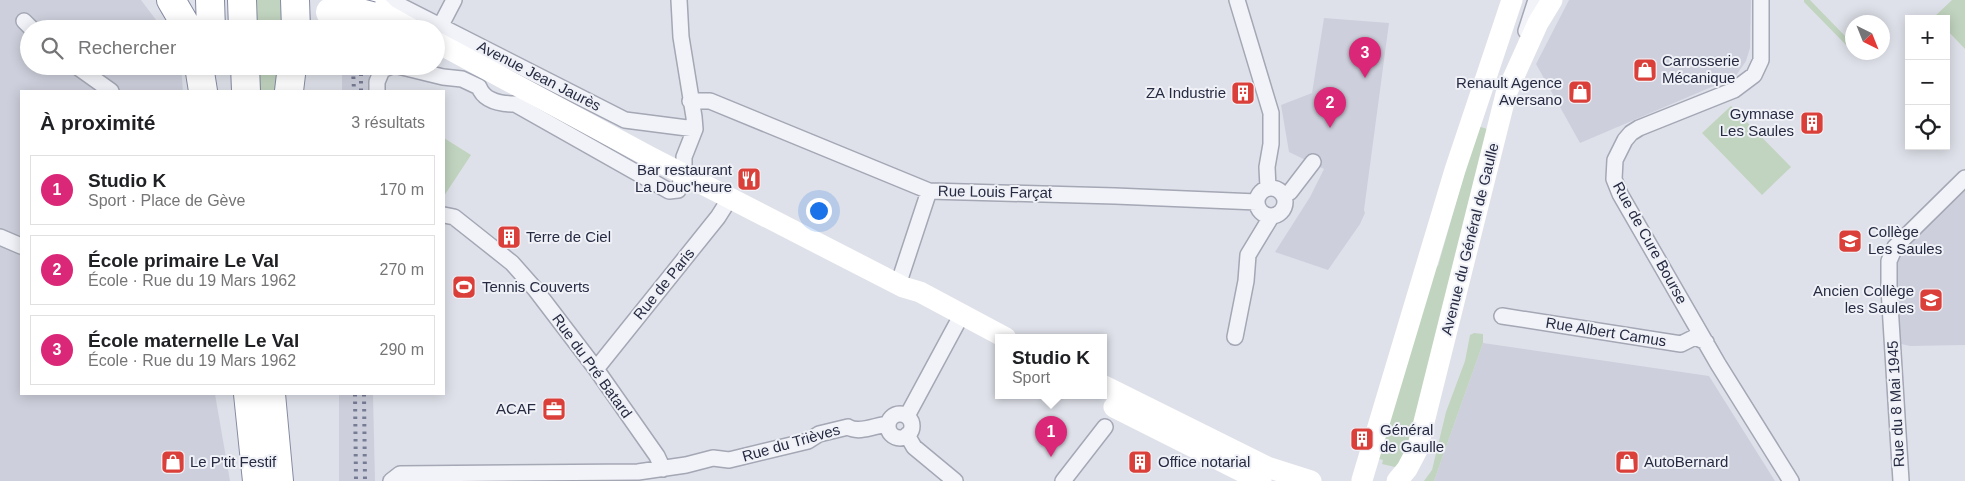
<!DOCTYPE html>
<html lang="fr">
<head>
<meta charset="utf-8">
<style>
	body { margin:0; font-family:Arial,sans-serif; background:#f2f2f2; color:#202124 }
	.controls { position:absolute; right:15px; top:15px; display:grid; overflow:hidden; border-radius:0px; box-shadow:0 2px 12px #0003 }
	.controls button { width:45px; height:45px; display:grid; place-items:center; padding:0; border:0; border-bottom:1px solid #e0e0e0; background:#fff; color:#202124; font:25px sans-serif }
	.compass { position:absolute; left:1845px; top:15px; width:45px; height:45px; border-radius:50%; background:#fff; box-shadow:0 2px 12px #0003; rotate:137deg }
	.you { position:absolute; left:818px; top:210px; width:18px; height:18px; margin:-12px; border:4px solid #fff; border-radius:50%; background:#1a73e8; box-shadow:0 0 0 8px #1a73e833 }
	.badge { display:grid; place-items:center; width:32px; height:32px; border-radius:50%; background:#db2777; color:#fff; font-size:16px; font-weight:700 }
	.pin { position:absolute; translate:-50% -41px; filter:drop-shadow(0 1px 2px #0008) }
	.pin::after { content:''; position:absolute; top:26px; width:18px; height:15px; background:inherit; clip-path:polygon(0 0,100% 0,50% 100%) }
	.popup { position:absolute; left:995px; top:334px; width:112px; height:65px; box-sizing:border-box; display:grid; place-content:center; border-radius:0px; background:#fff; filter:drop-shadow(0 1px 4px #0005); font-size:16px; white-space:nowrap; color:#757577 }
	.popup b { font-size:19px; color:#202124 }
	.popup::after { content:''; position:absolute; left:50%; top:100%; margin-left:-10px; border:10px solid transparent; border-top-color:#fff }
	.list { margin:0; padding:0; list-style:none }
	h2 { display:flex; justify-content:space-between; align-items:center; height:65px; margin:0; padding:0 20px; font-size:21px }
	h2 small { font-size:16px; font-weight:400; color:#757577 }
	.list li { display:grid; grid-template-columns:32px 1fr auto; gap:15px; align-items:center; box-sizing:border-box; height:70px; margin:0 10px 10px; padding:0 10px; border:1px solid #e0e0e0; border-radius:0px }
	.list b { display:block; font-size:19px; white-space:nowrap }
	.list p { margin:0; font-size:16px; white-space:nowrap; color:#757577 }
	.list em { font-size:16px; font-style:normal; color:#757577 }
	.icon { flex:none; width:28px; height:28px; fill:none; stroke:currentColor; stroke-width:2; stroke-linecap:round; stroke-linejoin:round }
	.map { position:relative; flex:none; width:1965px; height:481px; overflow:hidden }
	.search { position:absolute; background:#fff; box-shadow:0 2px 12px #0003; left:20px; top:20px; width:425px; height:55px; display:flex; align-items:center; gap:12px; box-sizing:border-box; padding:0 18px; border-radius:28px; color:#757577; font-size:19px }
	.panel { position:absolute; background:#fff; box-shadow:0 2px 12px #0003; left:20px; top:90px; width:425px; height:305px; border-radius:0px }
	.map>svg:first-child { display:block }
	.built { fill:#cdd0dc }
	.green { fill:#c1d4bf }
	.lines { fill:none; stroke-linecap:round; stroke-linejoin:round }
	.street-casing { stroke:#a4a7b4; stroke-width:18 }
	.highway-casing { stroke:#858ba2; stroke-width:30 }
	.street { stroke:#f2f3f8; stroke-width:15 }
	.secondary { stroke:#fff; stroke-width:21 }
	.highway { stroke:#fff; stroke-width:28 }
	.rail { stroke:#777c95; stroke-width:4; stroke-dasharray:2.5 5; stroke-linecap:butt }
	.highway-bridge-casing { stroke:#858ba2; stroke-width:30; stroke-linecap:butt }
	.highway-bridge { stroke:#fff; stroke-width:28 }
	.labels { text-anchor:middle; stroke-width:4; stroke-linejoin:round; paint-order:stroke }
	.poi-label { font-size:15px; fill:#262b42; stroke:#eff1f7; text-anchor:start }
	.street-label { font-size:15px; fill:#262b42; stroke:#eff1f7 }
</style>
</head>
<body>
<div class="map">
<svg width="1965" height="481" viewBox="0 0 1965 481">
	<rect width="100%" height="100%" fill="#dfe1ea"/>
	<!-- built -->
	<path class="built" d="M0,0H141L163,29H29V66H181L183,91H21V394H215L230,481H0Z
		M1569,0H1751L1750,48L1746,61L1735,77L1580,143L1536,64Z
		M1324,18L1389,23L1364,210L1365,213L1360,224L1328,270L1275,252L1310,197L1324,169L1289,152L1281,105L1312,93Z
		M342,66H369L370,91H342Z
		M1965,188V345L1910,346L1897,343V257Z
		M1483,343L1709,376L1775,481H1434Z
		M339,394H373L375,481H339Z"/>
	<!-- green -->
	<path class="green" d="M256,0H284L287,29H257Z
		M1804,0H1810L1846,37L1852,31V46L1846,45L1804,2Z
		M1952,0H1965V49L1946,29V19H1936L1934,17Z
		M259,66H285L283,91H260Z
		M1731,106L1791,167L1762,195L1702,133Z
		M1478,126L1487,129L1409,449L1399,468L1382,464L1383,460L1375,458L1431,268L1438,266Z
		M444,138L471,155L444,196Z
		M1474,333L1483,334V343L1434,481H1424L1432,470L1446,412L1465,361L1470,335Z"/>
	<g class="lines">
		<!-- street casing -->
		<g class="street-casing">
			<path id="street" d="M389,0L625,120L695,129
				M1237,0L1271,113V144L1267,167L1268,188
				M1761,0V60L1754,75L1734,90L1639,128L1631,133L1625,140L1615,160L1614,179L1620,194L1718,364L1791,481
				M24,21L32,29
				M441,25L454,0
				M1526,31L1536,0
				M76,66L111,91
				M398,66L443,77L462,79L479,87C484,101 501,104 515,104L669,191L678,190L684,174V157L695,129L694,117L681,37L679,0
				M377,91V82L382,70L392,66
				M690,101H710L929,191L1115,196L1257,202
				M1257 202a14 14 0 1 1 28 0a14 14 0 1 1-28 0Z
				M1283,194L1290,192L1313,162
				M444,215L454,217L512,263L535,289L596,369L657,456L663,469
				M0,237L21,246
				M898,285L929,191
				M1502,316L1681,344L1695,337L1706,342
				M1235,337L1246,281L1248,255L1271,217
				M596,369L718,217L730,198
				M888 426a12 12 0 1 1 24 0a12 12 0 1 1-24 0Z
				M907,416L962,314
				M907,435L914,447L955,481
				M391,481L400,474L638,472L686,465L713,458L729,460L808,441L819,434L848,427C859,434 876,425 888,424
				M1063,481L1105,427
				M1901,481L1889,289V261L1895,247L1965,178"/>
		</g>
		<!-- highway casing -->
		<g class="highway-casing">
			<path id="highway" d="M171,0L188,29
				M210,0L211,29
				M242,0L243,29
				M295,0L296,29
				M199,66L203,91
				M245,66L246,91
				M289,91L292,66
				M248,394L257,481
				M271,394L279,481"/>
		</g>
		<!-- street -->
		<use href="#street" class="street"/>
		<!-- secondary -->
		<path class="secondary" d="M367,0L376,5L386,15L411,29
			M436,42L650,157L903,287L920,292L1006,338
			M1104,386L1267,467L1311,481
			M1114,407L1261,481
			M1362,480L1455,170L1512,0
			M1397,481L1407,469L1417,450L1506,94L1538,23L1552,0"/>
		<!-- highway -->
		<use href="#highway" class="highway"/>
		<!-- rail -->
		<path class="rail" d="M360,0V29
			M361,66V91
			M353,69L354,91
			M355,394L356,481
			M364,394L365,481"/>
		<!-- highway-bridge casing -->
		<g class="highway-bridge-casing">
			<path id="highway-bridge" d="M330,12L348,10L372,16"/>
		</g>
		<!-- highway-bridge -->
		<use href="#highway-bridge" class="highway-bridge"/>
	</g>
	<!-- icons -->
	<defs>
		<g id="shop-square" transform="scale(1.25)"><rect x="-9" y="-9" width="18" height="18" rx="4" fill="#da4039" stroke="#eff1f7"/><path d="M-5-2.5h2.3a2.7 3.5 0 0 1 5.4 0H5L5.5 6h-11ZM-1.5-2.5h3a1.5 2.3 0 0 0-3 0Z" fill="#fff"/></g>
		<g id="building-square" transform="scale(1.25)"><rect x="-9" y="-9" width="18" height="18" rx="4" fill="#da4039" stroke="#eff1f7"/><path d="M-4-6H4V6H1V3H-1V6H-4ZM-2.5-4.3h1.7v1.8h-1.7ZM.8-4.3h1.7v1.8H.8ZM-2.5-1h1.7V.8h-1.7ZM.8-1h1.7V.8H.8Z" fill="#fff"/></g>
		<g id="restaurant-square" transform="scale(1.25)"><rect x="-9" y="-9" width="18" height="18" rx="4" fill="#da4039" stroke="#eff1f7"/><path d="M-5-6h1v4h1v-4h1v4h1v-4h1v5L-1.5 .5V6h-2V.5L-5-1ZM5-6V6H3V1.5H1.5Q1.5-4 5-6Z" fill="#fff"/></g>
		<g id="school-square" transform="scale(1.25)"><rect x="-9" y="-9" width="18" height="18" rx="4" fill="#da4039" stroke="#eff1f7"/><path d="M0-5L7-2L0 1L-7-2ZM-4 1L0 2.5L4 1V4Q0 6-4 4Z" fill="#fff"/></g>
		<g id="stadium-square" transform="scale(1.25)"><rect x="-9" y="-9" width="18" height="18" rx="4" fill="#da4039" stroke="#eff1f7"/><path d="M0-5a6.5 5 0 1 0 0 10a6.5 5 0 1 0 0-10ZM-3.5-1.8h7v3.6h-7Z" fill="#fff"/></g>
		<g id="office-square" transform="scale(1.25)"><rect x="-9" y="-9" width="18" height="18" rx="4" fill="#da4039" stroke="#eff1f7"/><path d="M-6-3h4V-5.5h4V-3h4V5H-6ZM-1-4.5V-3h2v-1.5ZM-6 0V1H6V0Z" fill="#fff"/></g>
	</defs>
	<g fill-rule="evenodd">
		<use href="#shop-square" x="1645" y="70"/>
		<use href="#shop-square" x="1580" y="92"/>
		<use href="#building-square" x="1243" y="93"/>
		<use href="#building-square" x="1812" y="123"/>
		<use href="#restaurant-square" x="749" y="179"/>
		<use href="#building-square" x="509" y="237"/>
		<use href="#school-square" x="1850" y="241"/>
		<use href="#stadium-square" x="464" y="287"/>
		<use href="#school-square" x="1931" y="300"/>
		<use href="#office-square" x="554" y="409"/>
		<use href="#building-square" x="1362" y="439"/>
		<use href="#shop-square" x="173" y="462"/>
		<use href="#building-square" x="1140" y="462"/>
		<use href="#shop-square" x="1627" y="462"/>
	</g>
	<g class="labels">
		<!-- poi labels -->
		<g class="poi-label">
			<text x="1662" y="66">Carrosserie<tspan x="1662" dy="17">Mécanique</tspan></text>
			<text x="1562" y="88" text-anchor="end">Renault Agence<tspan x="1562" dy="17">Aversano</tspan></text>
			<text x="1226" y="98" text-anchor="end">ZA Industrie</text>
			<text x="1794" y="119" text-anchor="end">Gymnase<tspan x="1794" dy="17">Les Saules</tspan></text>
			<text x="732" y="175" text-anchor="end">Bar restaurant<tspan x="732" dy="17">La Douc'heure</tspan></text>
			<text x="1868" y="237">Collège<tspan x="1868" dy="17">Les Saules</tspan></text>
			<text x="526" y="242">Terre de Ciel</text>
			<text x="482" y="292">Tennis Couverts</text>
			<text x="1914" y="296" text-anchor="end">Ancien Collège<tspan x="1914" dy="17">les Saules</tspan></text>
			<text x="536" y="414" text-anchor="end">ACAF</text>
			<text x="1380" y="435">Général<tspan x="1380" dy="17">de Gaulle</tspan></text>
			<text x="190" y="467">Le P'tit Festif</text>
			<text x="1158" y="467">Office notarial</text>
			<text x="1644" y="467">AutoBernard</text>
		</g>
		<!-- street labels -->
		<g class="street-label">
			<text transform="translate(539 76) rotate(27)" y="5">Avenue Jean Jaurès</text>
			<text transform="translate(995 192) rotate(1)" y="5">Rue Louis Farçat</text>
			<text transform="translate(1470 239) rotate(-76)" y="5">Avenue du Général de Gaulle</text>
			<text transform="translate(1650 243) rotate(61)" y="5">Rue de Cure Bourse</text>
			<text transform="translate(664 284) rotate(-51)" y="5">Rue de Paris</text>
			<text transform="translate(1606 332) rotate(9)" y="5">Rue Albert Camus</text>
			<text transform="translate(592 366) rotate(54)" y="5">Rue du Pré Batard</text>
			<text transform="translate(1896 404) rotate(-93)" y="5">Rue du 8 Mai 1945</text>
			<text transform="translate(791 443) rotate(-16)" y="5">Rue du Trièves</text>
		</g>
	</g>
</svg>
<div class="controls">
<button>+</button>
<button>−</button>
<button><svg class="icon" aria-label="locate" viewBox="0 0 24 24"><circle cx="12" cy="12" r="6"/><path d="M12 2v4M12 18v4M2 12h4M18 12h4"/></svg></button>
</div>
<svg class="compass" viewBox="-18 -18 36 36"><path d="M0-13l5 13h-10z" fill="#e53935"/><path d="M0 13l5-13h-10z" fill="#757577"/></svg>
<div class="you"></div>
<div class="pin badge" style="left:1051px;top:457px">1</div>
<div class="popup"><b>Studio K</b>Sport</div>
<div class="pin badge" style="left:1330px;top:128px">2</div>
<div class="pin badge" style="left:1365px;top:78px">3</div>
<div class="search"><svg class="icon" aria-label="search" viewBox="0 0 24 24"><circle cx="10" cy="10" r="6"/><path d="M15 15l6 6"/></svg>Rechercher</div>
<section class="panel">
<h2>À proximité<small>3 résultats</small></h2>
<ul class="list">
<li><span class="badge">1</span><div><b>Studio K</b><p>Sport · Place de Gève</p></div><em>170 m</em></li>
<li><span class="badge">2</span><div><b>École primaire Le Val</b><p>École · Rue du 19 Mars 1962</p></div><em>270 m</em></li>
<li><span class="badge">3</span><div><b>École maternelle Le Val</b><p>École · Rue du 19 Mars 1962</p></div><em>290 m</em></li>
</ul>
</section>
</div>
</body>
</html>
